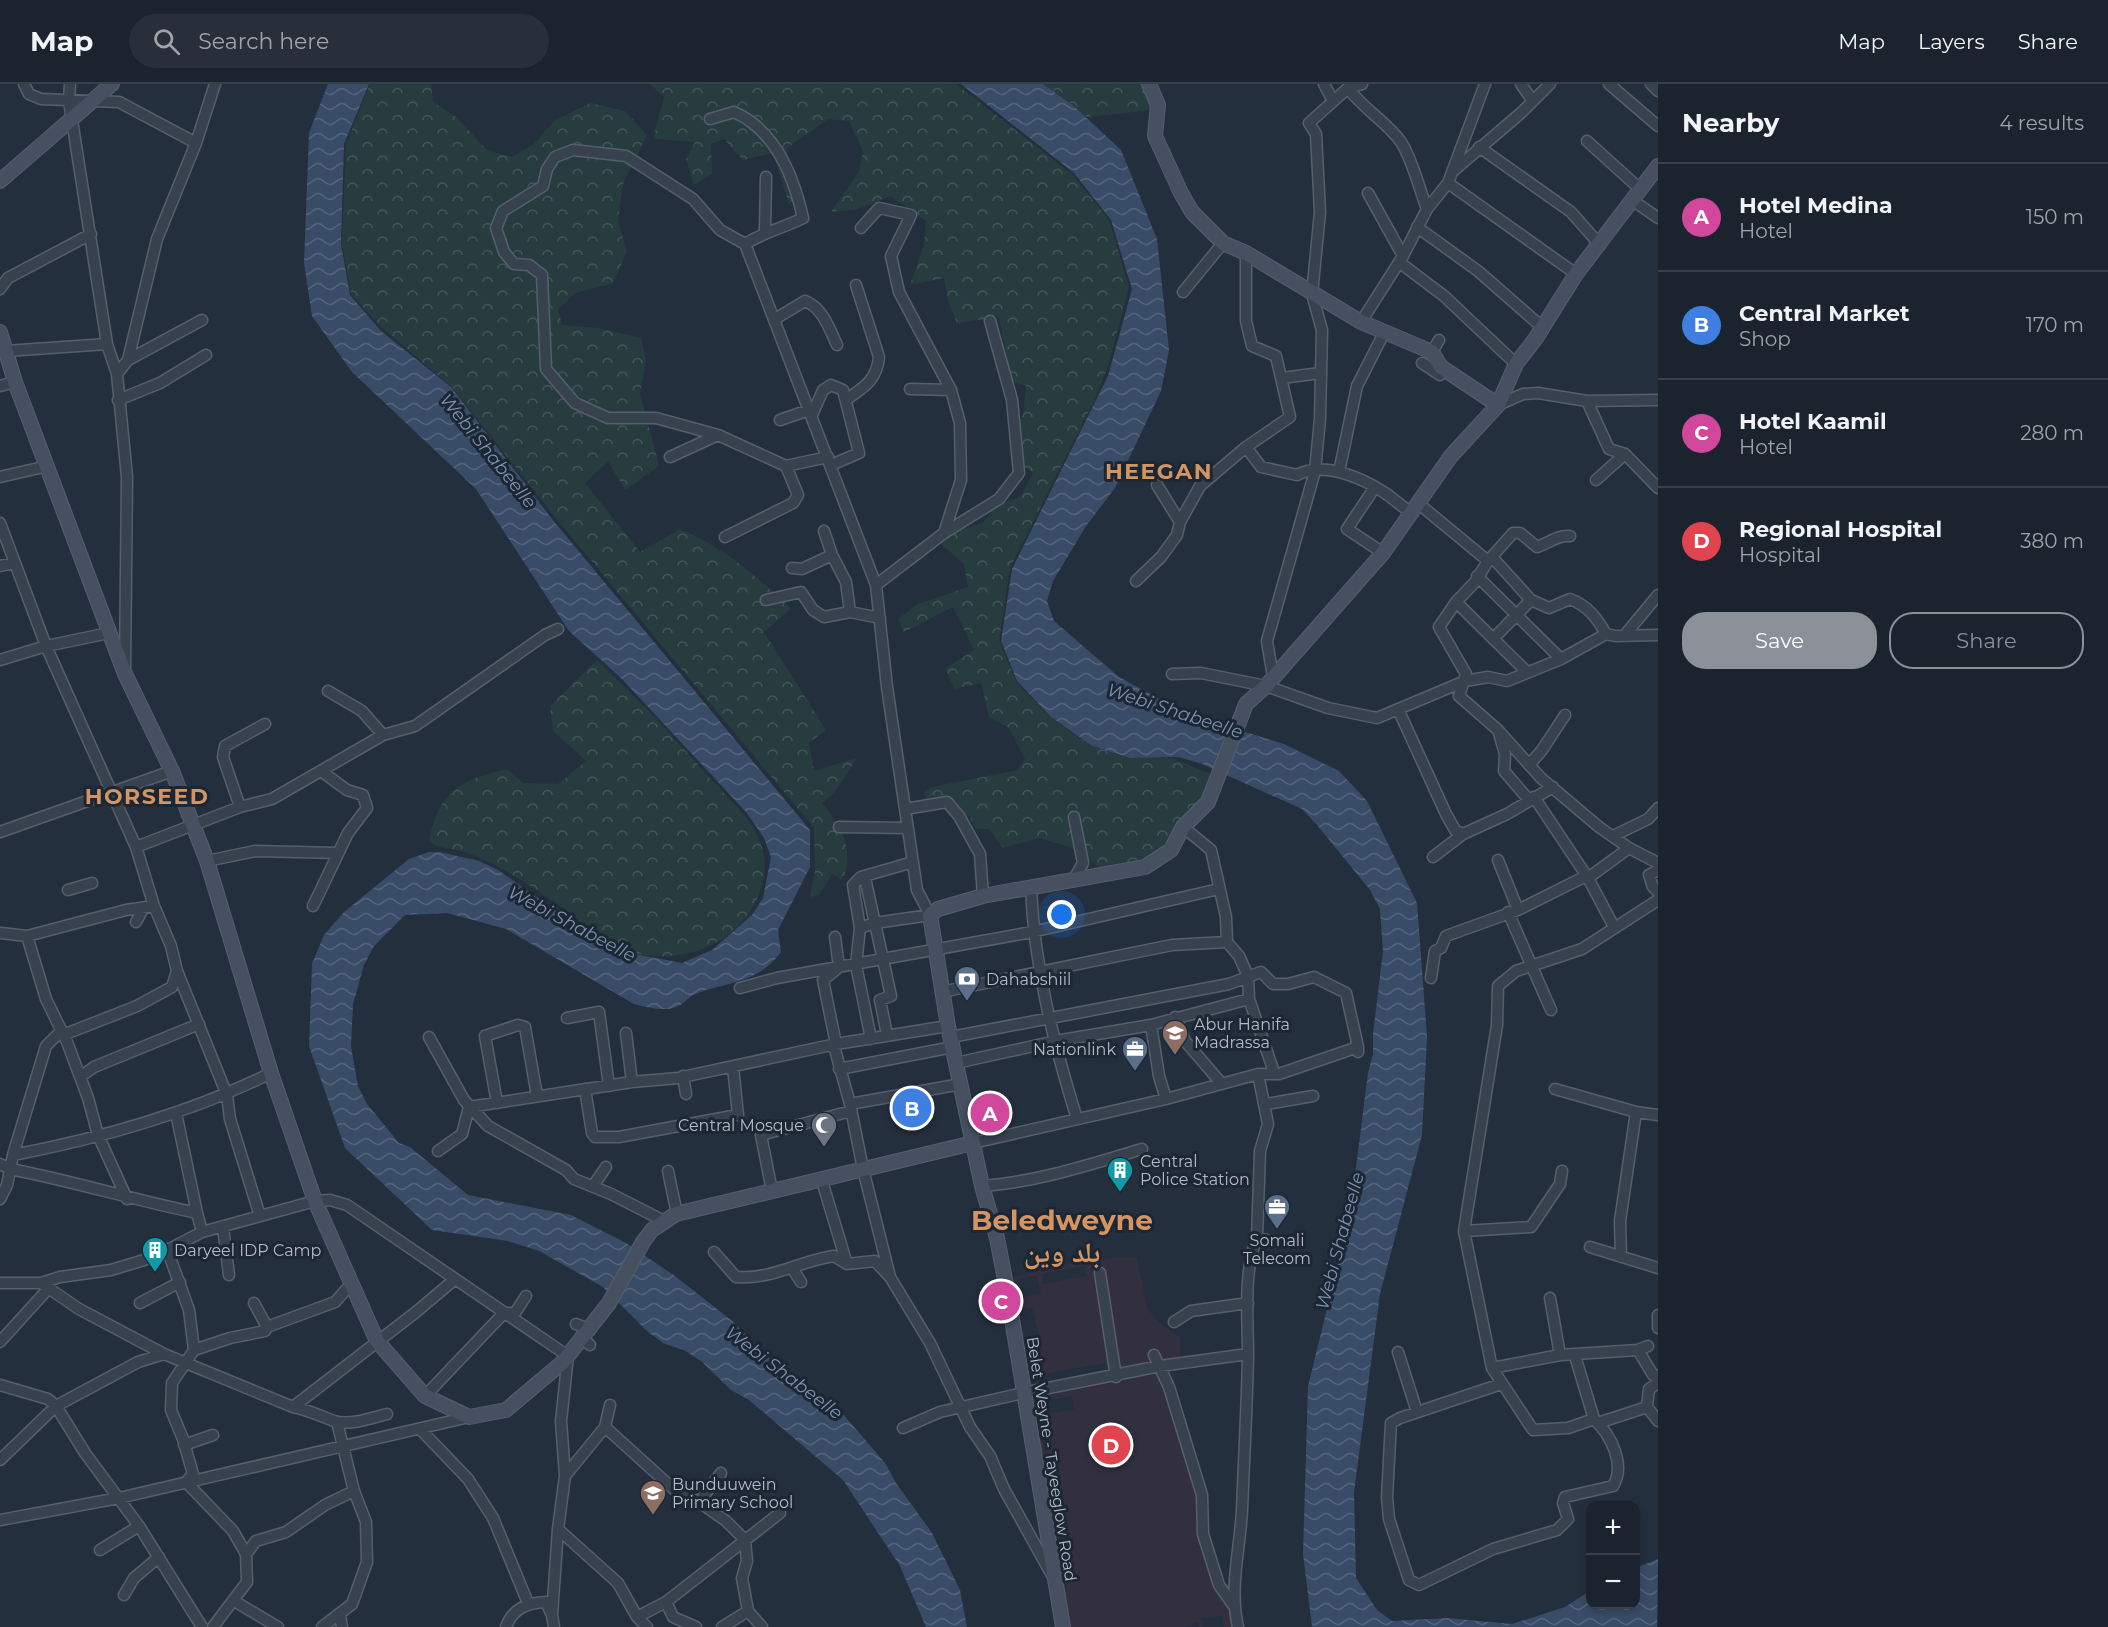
<!DOCTYPE html>
<html lang="en">
<head>
<meta charset="utf-8">
<style>
	body { margin:0; font-family:Montserrat,"Noto Naskh Arabic",sans-serif; background:#282f3a; color:#f1f3f6 }
	.controls { position:absolute; right:18px; bottom:18px; display:grid; overflow:hidden; border-radius:12px; box-shadow:0 3px 9px #0003 }
	.controls button { width:54px; height:54px; display:grid; place-items:center; padding:0; border:0; border-bottom:2px solid #39404a; background:#1b232e; color:#f1f3f6; font:30px sans-serif }
	.you { position:absolute; left:1062px; top:831px; width:21px; height:21px; margin:-15px; border:4px solid #fff; border-radius:50%; background:#1a73e8; box-shadow:0 0 0 9px #1a73e833 }
	.badge { display:grid; place-items:center; width:39px; height:39px; border-radius:50%; background:#8c9099; color:#fff; font-size:20px; font-weight:700 }
	.pin { position:absolute; translate:-50% -50%; border:3px solid #fff; box-shadow:0 2px 6px #0006 }
	.list { margin:0; padding:0; list-style:none }
	h2 { display:flex; justify-content:space-between; align-items:center; height:78px; margin:0; padding:0 24px; font-size:26px }
	h2 small { font-size:20px; font-weight:400; color:#a0a4aa }
	.list li { display:grid; grid-template-columns:39px 1fr auto; gap:18px; align-items:center; box-sizing:border-box; height:108px; padding:0 24px; border-top:2px solid #39404a }
	.list b { display:block; font-size:22px; white-space:nowrap }
	.list p { margin:0; font-size:20px; white-space:nowrap; color:#a0a4aa }
	.list em { font-size:20px; font-style:normal; color:#a0a4aa }
	.actions { display:flex; gap:12px; padding:18px 24px }
	.actions a { flex:1; padding:14px 0; border:2px solid #8c9099; border-radius:24px; text-align:center; font-size:21px; color:#8c9099 }
	.actions .main { background:#8c9099; color:#fff }
	.icon { flex:none; width:33px; height:33px; fill:none; stroke:currentColor; stroke-width:2; stroke-linecap:round; stroke-linejoin:round }
	.map { position:relative; flex:none; width:1658px; height:1543px; overflow:hidden }
	header { display:flex; align-items:center; gap:36px; box-sizing:border-box; height:84px; padding:0 30px; background:#1b232e; border-bottom:2px solid #39404a }
	header strong { font-size:28px }
	nav { display:flex; gap:33px; margin-inline-start:auto; font-size:21px }
	.search { width:420px; height:54px; background:#282f3a; display:flex; align-items:center; gap:15px; box-sizing:border-box; padding:0 21px; border-radius:33px; color:#a0a4aa; font-size:22px }
	main { display:flex }
	aside { flex:1; background:#1b232e }
	.map>svg:first-child { display:block }
	.medical { fill:#32303f; fill-rule:evenodd }
	.forest { fill:url(#forest-crowns) }
	.water { fill:url(#water-waves) }
	.lines { fill:none; stroke-linecap:round; stroke-linejoin:round }
	.street-casing { stroke:#565f6c; stroke-width:13 }
	.secondary-casing { stroke:#565f6c; stroke-width:16 }
	.street { stroke:#38414e; stroke-width:10 }
	.secondary { stroke:#465061; stroke-width:14 }
	.labels { text-anchor:middle; stroke-width:6; stroke-linejoin:round; paint-order:stroke }
	.poi-label { font-size:16px; fill:#b4bcc9; stroke:#1d2633; text-anchor:start }
	.street-label { font-size:16px; fill:#b4bcc9; stroke:#1d2633 }
	.water-label { font-size:18px; font-style:italic; fill:#7c92b1; stroke:#1d2633 }
	.district-label { font-size:22px; font-weight:bold; letter-spacing:1.5px; fill:#d59563; stroke:#1d2633 }
	.town-label { font-size:28px; font-weight:bold; fill:#d59563; stroke:#1d2633 }
</style>
</head>
<body>
<header>
<strong>Map</strong>
<div class="search"><svg class="icon" aria-label="search" viewBox="0 0 24 24"><circle cx="10" cy="10" r="6"/><path d="M15 15l6 6"/></svg>Search here</div>
<nav><a>Map</a><a>Layers</a><a>Share</a></nav>
</header>
<main>
<div class="map">
<svg width="1658" height="1543" viewBox="0 0 1658 1543">
	<defs>
		<pattern id="forest-crowns" width="20" height="18" patternUnits="userSpaceOnUse" patternTransform="scale(1.5)"><rect width="20" height="18" fill="#263c3f"/><path d="M2 6a3 3 0 1 1 6 0M12 15a3 3 0 1 1 6 0" fill="none" stroke="#435659"/></pattern>
		<pattern id="water-waves" width="16" height="10" patternUnits="userSpaceOnUse" patternTransform="scale(1.5)"><rect width="16" height="10" fill="#394c67"/><path d="M0 5q4-4 8 0t8 0" fill="none" stroke="#53647b"/></pattern>
	</defs>
	<rect width="100%" height="100%" fill="#242f3e"/>
	<!-- medical -->
	<path class="medical" d="M1121,1173H1137L1147,1225L1160,1239L1180,1253V1275L1162,1281L1202,1422L1213,1504L1224,1515L1232,1531L1231,1543H1224L1223,1532L1202,1534L1203,1543H1199L1198,1538L1184,1543H1069L1061,1449L1050,1388L1040,1374L1011,1194L1065,1180ZM1085,1182L1086,1192L1043,1200L1042,1190ZM1037,1191L1041,1209L1022,1213L1018,1195ZM1032,1223L1041,1259L1027,1262L1018,1226ZM1035,1265L1042,1299L1031,1301L1025,1267ZM1105,1279L1107,1288L1046,1300L1044,1290ZM1072,1312L1075,1325L1037,1332L1035,1319Z"/>
	<!-- forest -->
	<path class="forest" d="M370,0H431L433,18L456,33L488,67L512,73L534,60L555,36L591,19L625,27L647,51L624,97L621,113L618,137L627,167L613,199L575,209L558,225L562,241L598,244L641,254L646,278L640,309L659,382L625,406L608,377L585,399L640,468L680,445C724,463 757,493 791,524L764,548L826,646L809,659L814,687L857,674L834,709L822,719C841,741 856,768 842,796L832,790L819,811L810,813L815,787L814,744L555,433L451,302L382,244L351,210L342,159L346,60Z
		M650,0H956L1072,90L1109,136L1129,203L1109,279L1097,311L1010,484L999,556L1016,598L1050,633L1091,662L1129,674H1172L1213,691L1205,716L1146,781L1108,789L1070,763L1039,754L1003,764L989,745H976L969,732L930,721L924,709L932,703L1018,686L1025,675L1009,644L989,633L981,599L955,605L945,585L974,566L953,523L904,548L898,535L918,520L968,503L964,480L941,460L955,447L983,439L995,422L1021,412L1033,389L1021,381L1016,345L1023,331L1026,302L1008,296V278L999,233L957,239L948,217L944,194L910,201L924,161L926,137L890,112L858,125L831,128L859,87L863,67L849,37L828,35L787,64L794,116L789,120L773,69L743,76L724,55L711,60L712,90L694,101L686,76L695,58L653,55L664,13Z
		M1043,0H1146L1155,19L1152,26L1087,33Z
		M597,576L650,628L744,731C766,759 772,785 755,819C728,870 663,885 613,861C597,854 583,839 569,828C548,813 526,799 504,786C490,777 470,769 453,765C443,763 437,764 429,757C439,707 460,696 507,685L523,699L558,700L586,677L553,647L550,622Z"/>
	<!-- water -->
	<path class="water" d="M328,0H369L344,60L341,160L350,211L381,247L451,303L552,435L810,746V783L778,846L781,868C757,900 730,897 695,910C688,913 683,921 676,923C663,928 646,923 634,920L506,845L447,829L405,831L374,862L364,881L353,920L351,962L358,1002L367,1020L399,1059L410,1063L468,1111L571,1131L626,1159L675,1192L731,1236L767,1272L843,1330L885,1379L896,1399L932,1449L960,1506L967,1543H926L900,1482L843,1396L749,1316L731,1306L701,1277L684,1266L665,1260L648,1248L603,1203L539,1167L508,1157L432,1146L345,1064L309,962L312,880L324,851L344,828L409,775L429,768H440L479,777L498,786L600,858L629,869L682,879L712,866L752,831L763,814L771,773L764,754L746,728L622,595L569,547L476,405L352,288L312,232L304,179L309,49Z
		M961,0H1043L1076,24L1121,66L1157,155L1169,266L1161,307L1115,404L1086,442L1053,497L1047,517L1054,537L1119,593L1187,630L1284,660L1339,687L1367,717L1417,819L1427,953L1422,1051L1380,1210L1354,1408L1356,1494L1377,1526L1392,1537L1447,1534L1512,1540L1565,1523L1590,1507V1520H1636V1484L1658,1475L1657,1543H1312L1303,1470L1308,1302L1350,1131L1368,989L1373,970V950L1383,867L1380,825L1370,806L1317,741L1302,725L1202,680L1179,673L1130,674L1092,662L1051,633L1017,597L1001,557L1012,485L1108,292L1132,205L1111,136L1074,89Z"/>
	<g class="lines">
		<!-- street casing -->
		<g class="street-casing">
			<path id="street" d="M24,0L29,10L41,15L119,18L196,59
				M70,0L69,17L107,260L117,290L127,393L125,585
				M1324,0L1333,17
				M1521,0L1532,16
				M1609,0L1658,42
				M1651,0L1658,7
				M1348,4C1363,25 1386,37 1401,58C1413,77 1419,104 1427,125
				M710,35L734,28C775,46 794,93 803,134C783,144 764,148 745,160
				M1587,57L1640,105
				M1479,63L1571,128L1600,161
				M1452,88L1522,28L1550,0
				M1448,99L1576,190
				M1368,109L1403,172
				M1632,116L1658,134
				M1417,143L1478,187L1542,243
				M861,144L879,124L911,131L891,172L899,208L951,306L960,339L961,396L944,449
				M765,147L766,93
				M1246,169V237L1252,262L1276,272L1290,333L1246,363L1261,383L1297,391C1323,377 1361,393 1385,409C1394,415 1402,423 1412,429
				M1399,178L1444,212L1516,280
				M0,205L8,194L91,150
				M1183,208L1223,159
				M775,235L805,217C823,224 829,244 837,261
				M1361,238L1403,172L1427,125L1448,99L1485,0
				M6,267L107,260
				M1432,268L1439,256
				M128,276L202,236
				M1422,279L1440,291
				M117,290L128,276L157,155L196,59L215,0
				M1282,294L1320,289
				M0,302L15,298
				M910,305L951,306
				M847,315C865,303 877,295 879,273L856,201
				M118,316L160,299L206,271
				M1587,317L1609,365L1625,370L1658,404
				M1498,321L1523,310L1538,309L1587,317L1658,316
				M812,331L823,306L831,301L843,306L859,369L831,381
				M780,336L809,326
				M670,373L718,351
				M828,373L786,382L718,351L656,334H608L575,319L546,285L542,191L529,181L514,180L504,168L496,144L503,127L543,102L547,85L555,73L573,66L626,72L693,115L720,146L745,160L876,501L887,603L917,806L930,831L875,839L860,844
				M1339,388L1357,302L1385,247
				M0,393L48,382
				M1596,396L1625,370
				M1157,401L1180,438
				M1375,403L1347,445L1383,469
				M1419,420L1488,477
				M0,439L46,562L136,763L154,822L171,862L177,887L227,1011L230,1035L260,1132
				M824,447L832,471L846,498L850,528
				M1570,452C1557,451 1549,459 1537,463L1520,449H1513L1488,477L1475,498L1456,518L1439,543L1466,590L1459,612L1498,646L1541,694L1599,743L1629,764L1658,779
				M725,453L793,419L798,411L786,382
				M1492,473L1531,516L1549,524L1570,515C1588,522 1597,534 1606,550
				M0,482L14,479
				M792,484L802,485L832,471
				M1477,492L1561,575
				M1136,497L1161,473L1177,451L1180,438L1200,402L1246,363
				M876,501L944,449L999,415L1019,389L1012,316L990,237
				M766,516L801,508L813,526L824,533L850,528L880,534
				M1456,518L1527,588
				M1624,552L1658,511
				M1493,555L1531,516
				M0,576L46,562L109,549
				M1172,590L1201,589L1266,602L1328,624L1377,634L1465,597L1488,593L1507,597L1561,575L1606,550L1615,552L1658,551
				M1273,593L1267,557L1315,387L1320,335L1322,246L1312,210L1320,128L1316,50L1309,39L1348,4L1362,0
				M328,607L362,627L383,651
				M1398,625L1446,730L1455,746L1463,750
				M1499,649L1505,670L1504,687L1529,716
				M1529,681L1542,666L1565,631
				M1534,713L1588,794L1614,843
				M240,723L223,673L225,662L265,640
				M905,725L947,718L959,732L980,770L983,812
				M1074,733L1083,779L1074,795
				M839,743L908,744
				M1183,743L1211,766L1226,833L1227,858L1239,872L1248,892L1249,915L1274,988
				M0,748L172,687
				M1613,752L1648,735L1658,724
				M136,763L240,723L272,715L383,651L415,642L545,551L558,545
				M1433,773L1463,750L1507,730L1553,703
				M1498,776L1518,826
				M207,777L255,767L338,769
				M1658,786L1649,791L1653,803L1658,808
				M865,794L891,912L880,916L887,951
				M1031,804C1034,883 1054,960 1077,1035
				M68,806L92,799
				M313,822L348,749L367,724L363,711L347,706L321,687
				M1508,828L1551,926
				M136,838L143,825
				M0,849L27,852L126,826L154,822
				M27,852L46,915L67,958L88,1014L98,1051L127,1115
				M835,853L839,883
				M1431,894L1435,867L1441,864L1446,852L1518,826L1582,794H1588L1629,764
				M740,904L777,894L1032,848L1219,805
				M941,908L1172,861L1227,858
				M1175,933L1185,957L1222,1000
				M567,934L599,928L609,1002
				M1151,941L1159,992L1166,1015
				M626,949L632,998
				M63,951L137,922L172,903L177,887
				M429,953L464,1016L488,1042L566,1086L574,1095L611,1110L666,1138
				M951,953L1229,900L1261,888L1273,900H1288L1314,893L1346,909L1358,963
				M871,955L856,881L860,844L853,801L861,793L913,778
				M836,960L823,896L837,885
				M834,962L850,1020L863,1085L890,1193
				M956,979L1056,957L1151,941L1249,915
				M839,985L953,963
				M683,992L686,1010
				M80,993L94,983L199,940
				M585,1005L592,1049L595,1053H619L738,1031L733,983
				M1555,1005L1636,1028L1658,1031
				M497,1019L485,952L518,941L525,943L537,1012
				M850,1020L961,1000
				M1266,1020L1313,1012
				M469,1023L632,998L678,994L836,960L948,942
				M176,1029L197,1129
				M973,1059L1166,1015L1258,990H1279L1358,963V968
				M438,1067L462,1050L469,1023
				M13,1071C102,1054 190,1029 271,989
				M0,1080L10,1085C73,1097 134,1116 197,1129L202,1148
				M668,1087L677,1130
				M822,1097L847,1180
				M593,1102L606,1083
				M982,1102C1037,1098 1088,1081 1142,1065
				M772,1107L761,1051L851,1027
				M0,1115L7,1101L13,1071L46,962L60,948
				M223,1143L229,1191
				M1464,1147L1531,1143L1560,1100L1562,1087
				M1257,1154L1276,1158
				M1590,1163L1658,1184
				M167,1165L189,1226L194,1266
				M714,1168L736,1193C772,1196 799,1177 834,1172L847,1180L875,1177L890,1193L930,1259L970,1343L990,1372L1004,1405L1052,1491
				M1621,1173L1620,1137L1636,1028
				M792,1184L801,1198
				M1100,1189L1116,1293
				M0,1199H41L60,1193L111,1186L154,1173L202,1148L315,1117L330,1116L347,1121L568,1272L561,1337L565,1392L558,1445L552,1531L554,1543
				M41,1199L79,1225L164,1270L293,1323C309,1326 320,1332 334,1337C350,1342 371,1334 387,1330
				M1550,1214L1560,1271
				M140,1219L180,1198
				M254,1219L267,1243
				M1174,1238L1191,1227L1248,1219
				M576,1240L590,1246
				M1658,1244V1231
				M583,1255L590,1261
				M0,1258L48,1205
				M1638,1266L1653,1291L1658,1292
				M1398,1268L1417,1328
				M164,1270L138,1278L56,1322L85,1369L139,1442L202,1543
				M1154,1271L1169,1303L1202,1411L1203,1450L1219,1501L1233,1521
				M1575,1272L1594,1335
				M1492,1284L1560,1271L1638,1266L1648,1262
				M1658,1299L1649,1305L1647,1323L1658,1337
				M1501,1300L1400,1334L1391,1339L1387,1413L1389,1435L1409,1496L1419,1501L1493,1465L1557,1446L1568,1435L1563,1419L1565,1413L1613,1402C1626,1381 1611,1351 1594,1335L1568,1344L1533,1346L1492,1284L1464,1147L1497,941L1498,902L1516,887L1582,865L1658,816
				M0,1301L48,1315L56,1322L0,1376
				M425,1312L504,1229H515L526,1212
				M293,1323L416,1228L454,1196
				M1598,1339L1647,1323
				M605,1343L679,1410L699,1418L726,1437L745,1456L747,1477L742,1494L748,1527L762,1543
				M605,1343L610,1321
				M903,1344L940,1328L1023,1309L1160,1282L1248,1270
				M420,1345L468,1395L493,1434L528,1519
				M184,1361L213,1351
				M565,1392L605,1343
				M186,1398L193,1390L183,1355L171,1326L172,1299L194,1266L230,1254L265,1247L267,1243L335,1218L351,1200
				M186,1398L233,1447L246,1470L247,1498L213,1543
				M699,1418L721,1389
				M0,1436L119,1414L469,1333
				M558,1445L618,1499L637,1533L647,1543
				M100,1466L139,1442
				M246,1470L256,1457L286,1448L325,1421L354,1407
				M124,1511L134,1494L159,1473
				M234,1517L278,1543
				M666,1518L673,1533L696,1543
				M340,1531L342,1543
				M637,1533L666,1518L780,1429
				M322,1543L352,1520L367,1478L366,1438L354,1407L337,1338
				M506,1543C513,1524 527,1519 546,1518L551,1529
				M722,1543L748,1527
				M1238,1543C1229,1503 1240,1466 1242,1426C1244,1374 1247,1322 1248,1271C1248,1233 1243,1189 1257,1154L1260,1067L1268,1040L1258,990"/>
		</g>
		<!-- secondary casing -->
		<g class="secondary-casing">
			<path id="secondary" d="M1149,0L1158,21L1155,52L1181,109L1192,128L1223,159L1246,169L1361,238L1432,268L1441,283L1498,321
				M0,97L112,0
				M0,248L15,298L125,590L172,687L207,777L271,989L315,1117L377,1257L425,1312L469,1333L506,1326L563,1278L609,1219L643,1158L652,1146L676,1130L973,1059
				M1063,1543L1008,1211L997,1154L982,1102L948,942L930,831L938,825L983,812L1145,783L1171,766L1183,743L1208,718L1246,620L1266,602L1383,469L1451,372L1498,321L1516,280L1536,254L1576,190L1658,82"/>
		</g>
		<!-- street -->
		<use href="#street" class="street"/>
		<!-- secondary -->
		<use href="#secondary" class="secondary"/>
	</g>
	<!-- icons -->
	<defs>
		<g id="bank-pin" transform="scale(1.35)"><path d="M0 17L-7.5 6A9.5 9.5 0 1 1 7.5 6Z" fill="#5c6f8a" stroke="#1d2633"/><path d="M-6-4H6V4H-6ZM0-2.3a2.3 2.3 0 1 0 0 4.6a2.3 2.3 0 1 0 0-4.6Z" fill="#fff"/></g>
		<g id="school-pin" transform="scale(1.35)"><path d="M0 17L-7.5 6A9.5 9.5 0 1 1 7.5 6Z" fill="#8d6e63" stroke="#1d2633"/><path d="M0-5L7-2L0 1L-7-2ZM-4 1L0 2.5L4 1V4Q0 6-4 4Z" fill="#fff"/></g>
		<g id="office-pin" transform="scale(1.35)"><path d="M0 17L-7.5 6A9.5 9.5 0 1 1 7.5 6Z" fill="#5c6f8a" stroke="#1d2633"/><path d="M-6-3h4V-5.5h4V-3h4V5H-6ZM-1-4.5V-3h2v-1.5ZM-6 0V1H6V0Z" fill="#fff"/></g>
		<g id="mosque-pin" transform="scale(1.35)"><path d="M0 17L-7.5 6A9.5 9.5 0 1 1 7.5 6Z" fill="#6b7280" stroke="#1d2633"/><path d="M3.5-4.9A6 6 0 1 0 3.5 4.9A5 5 0 1 1 3.5-4.9Z" fill="#fff"/></g>
		<g id="building-pin" transform="scale(1.35)"><path d="M0 17L-7.5 6A9.5 9.5 0 1 1 7.5 6Z" fill="#0f9aa8" stroke="#1d2633"/><path d="M-4-6H4V6H1V3H-1V6H-4ZM-2.5-4.3h1.7v1.8h-1.7ZM.8-4.3h1.7v1.8H.8ZM-2.5-1h1.7V.8h-1.7ZM.8-1h1.7V.8H.8Z" fill="#fff"/></g>
	</defs>
	<g fill-rule="evenodd">
		<use href="#bank-pin" x="967" y="895"/>
		<use href="#school-pin" x="1175" y="949"/>
		<use href="#office-pin" x="1135" y="965"/>
		<use href="#mosque-pin" x="824" y="1041"/>
		<use href="#building-pin" x="1120" y="1086"/>
		<use href="#office-pin" x="1277" y="1123"/>
		<use href="#building-pin" x="155" y="1166"/>
		<use href="#school-pin" x="653" y="1409"/>
	</g>
	<g class="labels">
		<!-- poi labels -->
		<g class="poi-label">
			<text x="986" y="901">Dahabshiil</text>
			<text x="1194" y="946">Abur Hanifa<tspan x="1194" dy="18">Madrassa</tspan></text>
			<text x="1116" y="971" text-anchor="end">Nationlink</text>
			<text x="804" y="1047" text-anchor="end">Central Mosque</text>
			<text x="1140" y="1083">Central<tspan x="1140" dy="18">Police Station</tspan></text>
			<text x="1277" y="1162" text-anchor="middle">Somali<tspan x="1277" dy="18">Telecom</tspan></text>
			<text x="174" y="1172">Daryeel IDP Camp</text>
			<text x="672" y="1406">Bunduuwein<tspan x="672" dy="18">Primary School</tspan></text>
		</g>
		<!-- street labels -->
		<g class="street-label">
			<text transform="translate(1052 1375) rotate(81)" y="6">Belet Weyne - Tayeeglow Road</text>
		</g>
		<!-- water labels -->
		<g class="water-label">
			<text transform="translate(488 367) rotate(51)" y="6">Webi Shabeelle</text>
			<text transform="translate(1175 627) rotate(18)" y="6">Webi Shabeelle</text>
			<text transform="translate(572 840) rotate(28)" y="6">Webi Shabeelle</text>
			<text transform="translate(1340 1157) rotate(-75)" y="6">Webi Shabeelle</text>
			<text transform="translate(784 1289) rotate(37)" y="6">Webi Shabeelle</text>
		</g>
		<!-- district labels -->
		<g class="district-label">
			<text x="1159" y="395">HEEGAN</text>
			<text x="147" y="720">HORSEED</text>
		</g>
		<!-- town labels -->
		<g class="town-label">
			<text x="1062" y="1146">Beledweyne<tspan x="1062" dy="32">بلد وين</tspan></text>
		</g>
	</g>
</svg>
<div class="controls">
<button>+</button>
<button>−</button>
</div>
<div class="you"></div>
<div class="pin badge" style="left:990px;top:1029px;background:#d1479c">A</div>
<div class="pin badge" style="left:912px;top:1024px;background:#3f7fe0">B</div>
<div class="pin badge" style="left:1001px;top:1217px;background:#d1479c">C</div>
<div class="pin badge" style="left:1111px;top:1361px;background:#e0444e">D</div>
</div>
<aside>
<h2>Nearby<small>4 results</small></h2>
<ul class="list">
<li><span class="badge" style="background:#d1479c">A</span><div><b>Hotel Medina</b><p>Hotel</p></div><em>150 m</em></li>
<li><span class="badge" style="background:#3f7fe0">B</span><div><b>Central Market</b><p>Shop</p></div><em>170 m</em></li>
<li><span class="badge" style="background:#d1479c">C</span><div><b>Hotel Kaamil</b><p>Hotel</p></div><em>280 m</em></li>
<li><span class="badge" style="background:#e0444e">D</span><div><b>Regional Hospital</b><p>Hospital</p></div><em>380 m</em></li>
</ul>
<div class="actions"><a class="main">Save</a><a>Share</a></div>
</aside>
</main>
</body>
</html>
